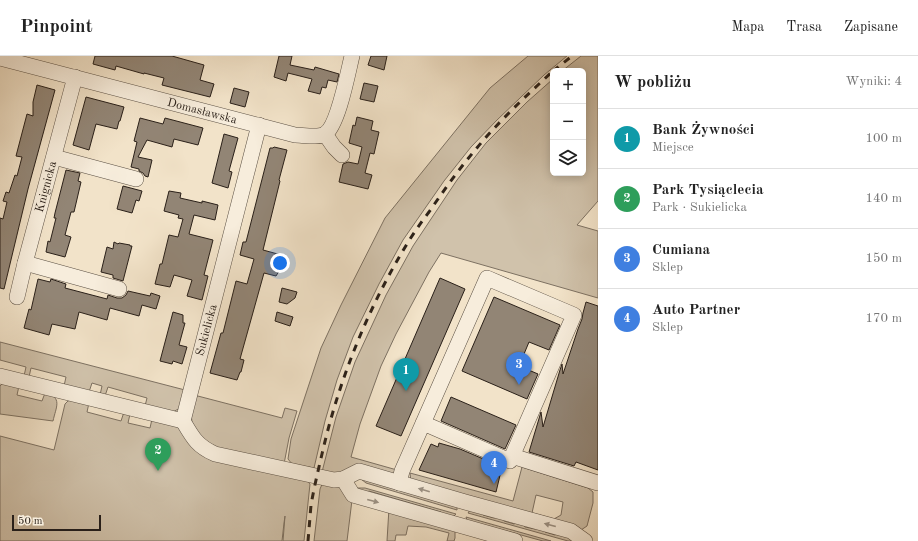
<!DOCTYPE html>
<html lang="pl">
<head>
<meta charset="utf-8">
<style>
	body { margin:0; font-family:"Old Standard TT",serif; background:#f2f2f2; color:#222 }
	.controls { position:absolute; right:12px; top:12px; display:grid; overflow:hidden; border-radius:6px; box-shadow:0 2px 10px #0003 }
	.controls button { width:36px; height:36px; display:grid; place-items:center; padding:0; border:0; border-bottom:1px solid #e0e0e0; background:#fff; color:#222; font:20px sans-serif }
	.scale { position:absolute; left:12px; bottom:10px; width:89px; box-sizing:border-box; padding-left:4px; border:2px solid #2a2019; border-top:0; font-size:11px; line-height:14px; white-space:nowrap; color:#2a2019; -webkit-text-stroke:3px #f7eddc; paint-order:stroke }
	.you { position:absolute; left:280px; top:207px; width:14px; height:14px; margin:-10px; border:3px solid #fff; border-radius:50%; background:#1a73e8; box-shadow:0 0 0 6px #1a73e833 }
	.badge { display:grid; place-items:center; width:26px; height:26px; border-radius:50%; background:#db2777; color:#fff; font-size:13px; font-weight:700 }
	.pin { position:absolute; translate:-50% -33px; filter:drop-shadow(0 1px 2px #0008) }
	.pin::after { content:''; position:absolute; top:21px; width:14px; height:12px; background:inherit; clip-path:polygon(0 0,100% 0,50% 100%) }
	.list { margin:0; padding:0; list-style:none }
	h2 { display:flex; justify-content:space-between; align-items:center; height:52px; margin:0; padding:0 16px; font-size:17px }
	h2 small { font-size:13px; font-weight:400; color:#767676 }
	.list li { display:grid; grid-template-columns:26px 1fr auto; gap:12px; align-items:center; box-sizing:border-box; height:60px; padding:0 16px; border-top:1px solid #e0e0e0 }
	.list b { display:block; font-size:15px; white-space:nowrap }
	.list p { margin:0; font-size:13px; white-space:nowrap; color:#767676 }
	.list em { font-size:13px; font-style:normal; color:#767676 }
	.icon { flex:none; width:22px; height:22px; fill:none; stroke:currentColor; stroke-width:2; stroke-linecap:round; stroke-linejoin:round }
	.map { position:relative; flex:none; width:598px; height:485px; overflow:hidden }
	header { display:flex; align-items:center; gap:24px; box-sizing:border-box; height:56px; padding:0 20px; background:#fff; border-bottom:1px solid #e0e0e0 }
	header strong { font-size:19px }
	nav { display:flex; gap:22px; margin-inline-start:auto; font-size:14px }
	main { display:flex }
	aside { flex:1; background:#fff }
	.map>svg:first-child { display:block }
	.green { fill:#d0c2ab; stroke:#7d7162; fill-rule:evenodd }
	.building { fill:#928575; stroke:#2a2019 }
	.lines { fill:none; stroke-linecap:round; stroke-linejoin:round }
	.minor-casing { stroke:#5c5145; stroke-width:16 }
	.minor { stroke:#f7eddc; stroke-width:15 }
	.rail { stroke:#2a2019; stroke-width:3; stroke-dasharray:7 7; stroke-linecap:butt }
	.oneway { fill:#9b9184 }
	.labels { text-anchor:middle; stroke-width:3.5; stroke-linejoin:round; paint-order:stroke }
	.street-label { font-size:12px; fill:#2a2019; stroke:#f7eddc }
</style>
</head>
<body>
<header>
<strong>Pinpoint</strong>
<nav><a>Mapa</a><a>Trasa</a><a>Zapisane</a></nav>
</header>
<main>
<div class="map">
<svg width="598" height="485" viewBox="0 0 598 485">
	<rect width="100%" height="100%" fill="#f2e3c9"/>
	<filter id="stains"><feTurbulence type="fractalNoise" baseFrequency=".005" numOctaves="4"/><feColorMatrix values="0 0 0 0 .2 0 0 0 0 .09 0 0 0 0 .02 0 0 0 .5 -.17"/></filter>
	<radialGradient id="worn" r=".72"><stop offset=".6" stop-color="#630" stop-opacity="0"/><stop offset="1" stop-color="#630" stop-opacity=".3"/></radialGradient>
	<!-- green -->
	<path class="green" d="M528,0H567L544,19L497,64L471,91L444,125L403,184L379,228L353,281L337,324L325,365L314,412L292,408L288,403L291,383L321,292L341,249L385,162L490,32Z
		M581,0H598V145L577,169L598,175V242L441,197L429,216L396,278L381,310L360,368L351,401L397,414L396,418L339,419L322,416L336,361L355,306L386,239L413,190L457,124L486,87L527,46L553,23V117H583V15H562Z
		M0,286L185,334L180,352L173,356L145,350L147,342L108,331L105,340L100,339L102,330L92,327L89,336L64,330L66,321L31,312L29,321L24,320L26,311L0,304Z
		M2,328L19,330L17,339L42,345L45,337C63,341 56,351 53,365L0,358V330Z
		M194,339L282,362L285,352L297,355L289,382L284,408L225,396L205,387L192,367L191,356Z
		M71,344L89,347L87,356L121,365L124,356L130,358L128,367L150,372L152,363L177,370L188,383L307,424L310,428L304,485H283L285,460L284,467L282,485H0V380L54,394L65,348L68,345Z
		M522,411L588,432L593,436V447L587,470L581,474L411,426L410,417L513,445ZM536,439L563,446L561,459L554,463L532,457Z
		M361,423L457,451V454L366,427Z
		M323,426L337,428L352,444L347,485H314L320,433Z
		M357,432H365L456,458L454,460L445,462L441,456L369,435L363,438Z
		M389,452L455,475V482L454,485H447L449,477L426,471L408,470L406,479H396L395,485H387Z
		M480,453L483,459L494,462L501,460L504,465L514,468L519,465L522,467L525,471L535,473L539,471L543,473L545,476L555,479L561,476L574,485H568L468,457L470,454Z
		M466,461L551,485H543L481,468L476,470L467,464Z"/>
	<!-- building -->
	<path class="building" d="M95,0H172L204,9L200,24L214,28L210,41L162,29L164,22L144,17V18L116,10L115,14L93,8Z
		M279,0H292L290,9L314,14L315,11L339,18L337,26L328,24L326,32L322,31L320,38L308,35L312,23L288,17L286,25L274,21Z
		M371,0H387L384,14L368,9Z
		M364,27L378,30L374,46L360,43Z
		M37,29L55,34L28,133L4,233L0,232V162L3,163L7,146L3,145L6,136L9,137L15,119L17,120L22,101L16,100L27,58L33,60V46Z
		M234,32L249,36L245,51L230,47Z
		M86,41L124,51L120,65H119L117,73L96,68L89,94L73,89Z
		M357,61L373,65L371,74L379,76L374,98L370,97L365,117L372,119L368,133L339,126L343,108L348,106L358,108L362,91L349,87L353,69L355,70Z
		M140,62L163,68L165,62L203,72L198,89L174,83L172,91L147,84L138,101L152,104L148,121L145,120L143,117L139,115V113L131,111L137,86L134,85Z
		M224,78L238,82L229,115L232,116L228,132L212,127Z
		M274,91L287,94L279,124L280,125L263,194L285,200L281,212L276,220L264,217L240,303L244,304L241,316H240L237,324L210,317L221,277H223L236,225L247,228L254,203L240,199L243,186H246L270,92H273Z
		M66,114L80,117L78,125L81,126L74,156H71L65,179L71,181L65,201L46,196L48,185L50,186L56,162H54L55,157Z
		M123,130L142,135L139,145L136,144L132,157L117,153Z
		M169,135L181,137L180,142L202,147V145L218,149L215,164L194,159L189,178L213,184L204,219L208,220L202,244L187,240L192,224L174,219L170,231L155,228L160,208H162L169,179L178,181L183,163L178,162L179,159L164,155Z
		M114,186L118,188L119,187L130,189V190H132L123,225L113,222V219L101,216L107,191L113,193Z
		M440,222L465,233L401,380L376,370Z
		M38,223L50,226L51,223L66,228L65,232L107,243L108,239L117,242H122L126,239L128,235L150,240L151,237L160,240L156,253L142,249L139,260L110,252L107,264L79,256L75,273L52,268L49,279L24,272L29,253L31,254Z
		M282,232L297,236L295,242L287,248L279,246Z
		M494,241L560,269L549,294L529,286L519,310L538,318L527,343L462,315Z
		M586,246L598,250V414L576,406L574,410L529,396L541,356L543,371L560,314L562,308L563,318L578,273L582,263L583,257Z
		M173,256L183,259V267H185L179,289L187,291L182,308L173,305L172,308L160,305Z
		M277,256L293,261L290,270L275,265Z
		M451,341L516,369L505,393L441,365Z
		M439,387L460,393L502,411L496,436L419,414L431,388L438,391Z"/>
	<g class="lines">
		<!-- minor casing -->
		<g class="minor-casing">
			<g id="minor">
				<path id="s1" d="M0,2L295,79C302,79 319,82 325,78C338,70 348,16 352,0"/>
				<path d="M259,69L183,365C193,382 197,390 215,398L334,424L343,423L359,415L465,446L571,475L585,485"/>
				<path d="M325,78L334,91L342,99"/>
				<path d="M54,101L136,123"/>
				<path d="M25,207L119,233"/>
				<path id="s2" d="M17,241L25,207L75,21"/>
				<path d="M0,320L183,365"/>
				<path d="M512,400L598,427"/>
				<path d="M343,423L353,439L515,485"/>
				<path d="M399,427L402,415L487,222L574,259L510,405L423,367"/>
			</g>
		</g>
		<!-- minor -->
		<use href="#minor" class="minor"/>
		<!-- rail -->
		<path class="rail" d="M553,15L572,0
			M308,485C309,473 310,461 311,449C314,432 318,415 322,398C339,323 369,249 410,183C416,174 422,165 429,156C444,134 459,113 476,93C499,65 526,40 553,15"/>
	</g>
	<!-- one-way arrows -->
	<defs><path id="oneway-solid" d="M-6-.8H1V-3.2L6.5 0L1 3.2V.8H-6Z"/></defs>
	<g class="oneway">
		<use href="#oneway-solid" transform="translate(424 434) rotate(-164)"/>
		<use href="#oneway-solid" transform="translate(373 445) rotate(15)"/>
		<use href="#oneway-solid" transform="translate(550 469) rotate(-165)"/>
	</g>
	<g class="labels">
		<!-- street labels -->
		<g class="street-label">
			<text dy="4" stroke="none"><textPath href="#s1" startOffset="209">Domasławska</textPath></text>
			<text dy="4" stroke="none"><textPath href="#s2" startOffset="114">Knignicka</textPath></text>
			<text transform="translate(206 274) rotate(-75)" y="4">Sukielicka</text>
		</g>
	</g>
	<rect width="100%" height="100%" filter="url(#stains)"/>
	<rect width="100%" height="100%" fill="url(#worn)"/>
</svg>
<div class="controls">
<button>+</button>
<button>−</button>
<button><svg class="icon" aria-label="layers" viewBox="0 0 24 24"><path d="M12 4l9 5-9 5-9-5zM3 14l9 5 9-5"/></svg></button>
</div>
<div class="scale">50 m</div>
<div class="you"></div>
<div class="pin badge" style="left:406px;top:335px;background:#0f9aa8">1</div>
<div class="pin badge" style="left:158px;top:415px;background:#2e9e5b">2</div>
<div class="pin badge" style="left:519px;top:329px;background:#3f7fe0">3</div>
<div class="pin badge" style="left:494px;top:428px;background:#3f7fe0">4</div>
</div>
<aside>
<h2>W pobliżu<small>Wyniki: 4</small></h2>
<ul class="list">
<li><span class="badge" style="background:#0f9aa8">1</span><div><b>Bank Żywności</b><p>Miejsce</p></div><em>100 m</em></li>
<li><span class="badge" style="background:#2e9e5b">2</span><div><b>Park Tysiąclecia</b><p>Park · Sukielicka</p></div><em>140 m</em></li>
<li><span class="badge" style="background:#3f7fe0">3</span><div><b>Cumiana</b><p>Sklep</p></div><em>150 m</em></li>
<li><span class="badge" style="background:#3f7fe0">4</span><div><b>Auto Partner</b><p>Sklep</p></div><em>170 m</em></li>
</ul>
</aside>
</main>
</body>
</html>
